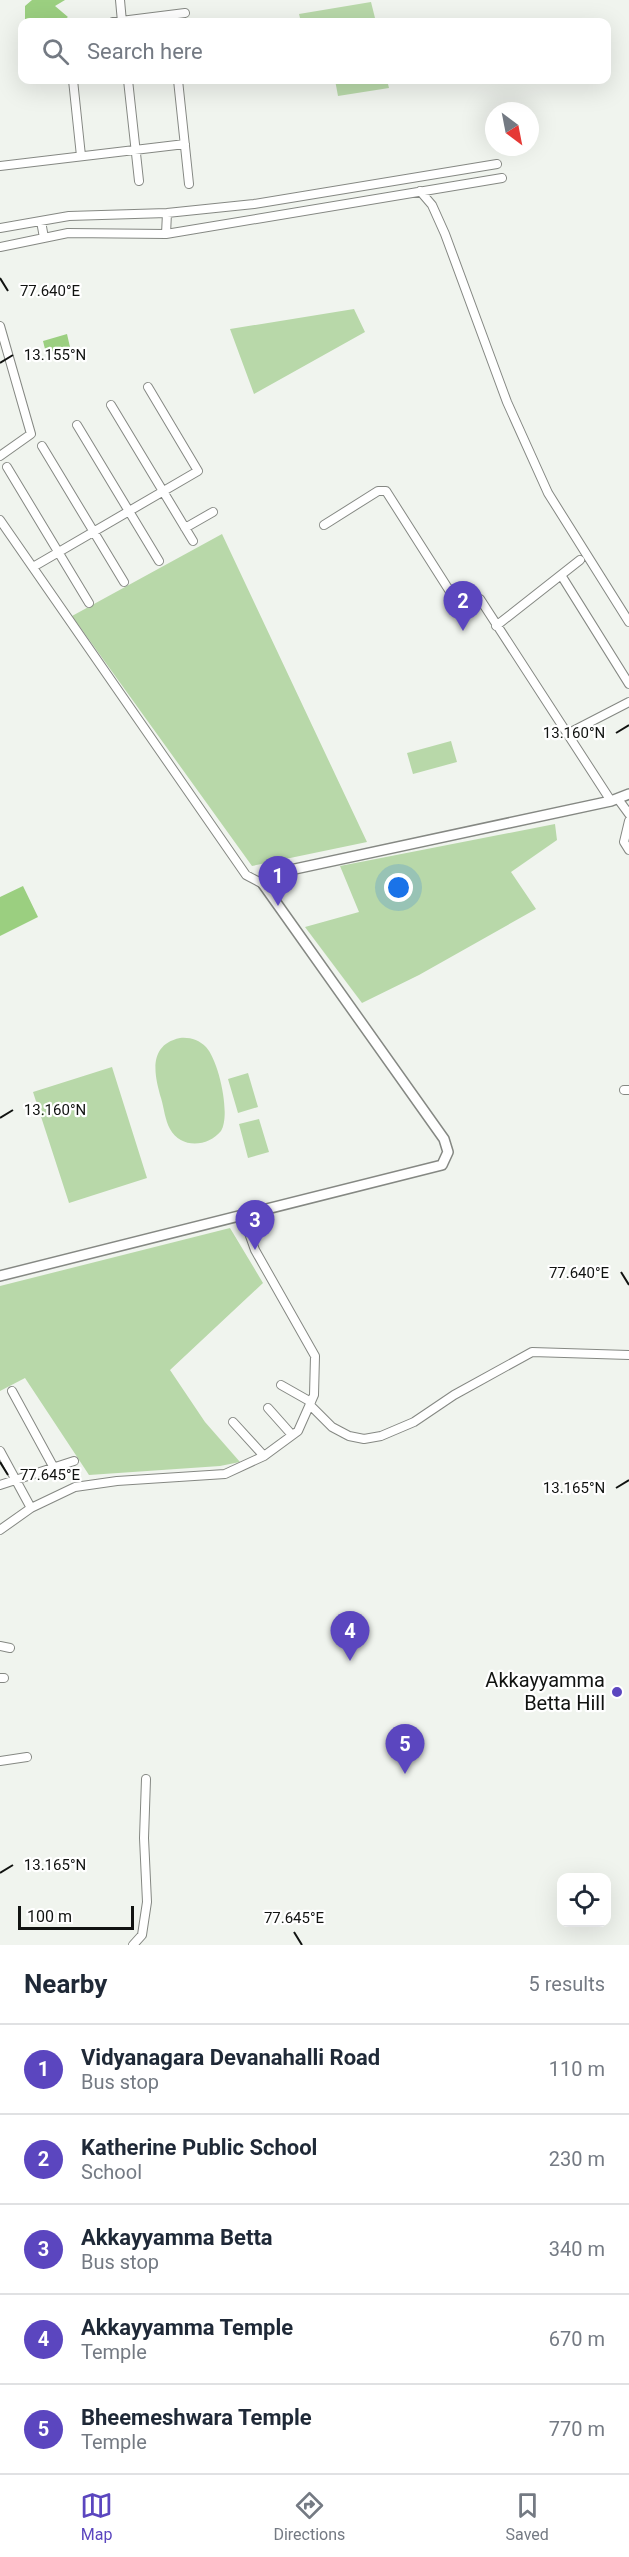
<!DOCTYPE html>
<html lang="en">
<head>
<meta charset="utf-8">
<style>
	body { margin:0; font-family:Roboto,sans-serif; background:#f6f6f7; color:#1f2937 }
	.controls { position:absolute; right:18px; bottom:18px; display:grid; overflow:hidden; border-radius:12px; box-shadow:0 6px 24px #0002 }
	.controls button { width:54px; height:54px; display:grid; place-items:center; padding:0; border:0; border-bottom:2px solid #e0e1e3; background:#fff; color:#1f2937; font:30px sans-serif }
	.compass { position:absolute; left:485px; top:102px; width:54px; height:54px; border-radius:50%; background:#fff; box-shadow:0 6px 24px #0002; rotate:148deg }
	.scale { position:absolute; left:18px; bottom:15px; width:116px; box-sizing:border-box; padding-left:6px; border:3px solid #111311; border-top:0; font-size:16px; line-height:21px; white-space:nowrap; color:#111311; -webkit-text-stroke:4px #fff; paint-order:stroke }
	.you { position:absolute; left:399px; top:888px; width:21px; height:21px; margin:-15px; border:4px solid #fff; border-radius:50%; background:#1a73e8; box-shadow:0 0 0 9px #1a73e833 }
	.badge { display:grid; place-items:center; width:39px; height:39px; border-radius:50%; background:#5b46bf; color:#fff; font-size:20px; font-weight:700 }
	.pin { position:absolute; translate:-50% -50px; filter:drop-shadow(0 2px 3px #0008) }
	.pin::after { content:''; position:absolute; top:32px; width:21px; height:18px; background:inherit; clip-path:polygon(0 0,100% 0,50% 100%) }
	.list { margin:0; padding:0; list-style:none }
	h2 { display:flex; justify-content:space-between; align-items:center; height:78px; margin:0; padding:0 24px; font-size:26px }
	h2 small { font-size:20px; font-weight:400; color:#747a83 }
	.list li { display:grid; grid-template-columns:39px 1fr auto; gap:18px; align-items:center; box-sizing:border-box; height:90px; padding:0 24px; border-top:2px solid #e0e1e3 }
	.list b { display:block; font-size:22px; white-space:nowrap }
	.list p { margin:0; font-size:20px; white-space:nowrap; color:#747a83 }
	.list em { font-size:20px; font-style:normal; color:#747a83 }
	.icon { flex:none; width:33px; height:33px; fill:none; stroke:currentColor; stroke-width:2; stroke-linecap:round; stroke-linejoin:round }
	.map { position:relative; flex:none; width:629px; height:1945px; overflow:hidden }
	.search { position:absolute; background:#fff; box-shadow:0 6px 24px #0002; left:18px; right:18px; top:18px; height:66px; display:flex; align-items:center; gap:15px; box-sizing:border-box; padding:0 21px; border-radius:12px; color:#747a83; font-size:22px }
	.sheet { height:528px; background:#fff }
	nav { display:flex; justify-content:space-around; align-items:center; box-sizing:border-box; height:84px; border-top:2px solid #e0e1e3; background:#fff; font-size:16px; color:#747a83 }
	nav a { display:grid; justify-items:center; gap:3px }
	nav .on { color:#5b46bf }
	.map>svg:first-child { display:block }
	.green { fill:#b8d8a9 }
	.water { fill:#9bcf80 }
	.lines { fill:none; stroke-linecap:round; stroke-linejoin:round }
	.minor-casing { stroke:#858883; stroke-width:10 }
	.major-casing { stroke:#858883; stroke-width:12 }
	.minor { stroke:#fff; stroke-width:8 }
	.major { stroke:#fff; stroke-width:9 }
	.ticks { fill:none; stroke:#111311; stroke-width:2 }
	.poi-dot { fill:#5b46bf; stroke:#fff; stroke-width:2 }
	.labels { text-anchor:middle; stroke-width:4.5; stroke-linejoin:round; paint-order:stroke }
	.poi-label { font-size:20px; fill:#111311; stroke:#fff; text-anchor:end }
	.ticks-label { font-size:15px; text-anchor:middle; fill:#111311; stroke:#fff; stroke-width:4.5; stroke-linejoin:round; paint-order:stroke }
</style>
</head>
<body>
<div class="map">
<svg width="629" height="1945" viewBox="0 0 629 1945">
	<rect width="100%" height="100%" fill="#f0f4ee"/>
	<!-- green -->
	<path class="green" d="M371,2L376,22H301L299,14Z
		M335,80H387L389,88L338,96Z
		M354,309L365,332L254,394L230,329Z
		M222,534L367,842L252,866L72,616Z
		M451,741L457,762L413,774L407,753Z
		M555,824L557,840L511,872L536,909L419,975L362,1003L305,927L359,912L340,866Z
		M180,1038C190,1037 199,1040 206,1047C219,1061 231,1115 221,1131C208,1147 181,1149 170,1129C165,1120 164,1108 161,1098C154,1074 148,1045 180,1038Z
		M112,1067L147,1178L69,1203L33,1092Z
		M248,1073L258,1107L238,1113L228,1079Z
		M259,1119L269,1152L248,1158L239,1124Z
		M230,1228L263,1283L170,1370L205,1422L240,1462L220,1466L89,1475L25,1378L0,1391V1286Z"/>
	<!-- water -->
	<path class="water" d="M32,0H65L55,6L68,17L61,22L25,20V6Z
		M67,334L70,347L46,353L43,341Z
		M23,886L38,917L0,936V897Z"/>
	<g class="lines">
		<!-- minor casing -->
		<g class="minor-casing">
			<path id="minor" d="M120,0L122,22
				M113,22L185,13
				M73,80L81,156
				M128,80L139,181
				M178,80L189,184
				M0,166L185,144
				M420,191L432,205L445,234L507,402L548,493L629,622
				M41,221L44,238
				M0,228L69,216L167,213L254,204L497,164
				M166,234L167,213
				M0,247L68,233L166,234L502,178
				M0,326L31,434L0,456
				M111,405L193,541
				M77,425L159,561
				M42,446L124,582
				M7,467L89,603
				M0,520L246,875L263,884
				M324,525L378,491H386L456,601L469,596L480,599L611,801
				M185,528L213,512
				M33,567L198,471L148,387
				M561,575L629,684
				M496,626L580,560
				M567,734L629,702
				M618,799L629,814
				M629,821L624,842L629,850
				M624,1090H629
				M281,1385L311,1402
				M12,1391L54,1468
				M310,1405L332,1427L349,1436L364,1439L381,1436L414,1422L454,1395L532,1352L629,1355
				M268,1408L292,1435
				M233,1422L264,1456
				M0,1451L31,1508
				M0,1485L74,1461
				M0,1530L31,1508L75,1487L117,1481L225,1474L264,1456L298,1431L314,1395L315,1356L255,1250L243,1216
				M0,1646L10,1648
				M0,1678H4
				M0,1761L27,1757
				M133,1945L142,1935L147,1902L144,1838L146,1779"/>
		</g>
		<!-- major casing -->
		<g class="major-casing">
			<path id="major" d="M0,1276L442,1165L448,1152L444,1139L263,884L281,872L611,801L629,794"/>
		</g>
		<!-- minor -->
		<use href="#minor" class="minor"/>
		<!-- major -->
		<use href="#major" class="major"/>
	</g>
	<!-- ticks -->
	<path class="ticks" d="M0,278L8,291M0,363L13,355M616,733L629,725M0,1118L13,1110M621,1272L629,1285M0,1462L8,1475M616,1488L629,1480M0,1873L13,1865M294,1932L302,1945"/>
	<!-- markers -->
	<circle class="poi-dot" cx="617" cy="1692" r="6"/>
	<g class="labels">
		<!-- poi labels -->
		<g class="poi-label">
			<text x="605" y="1687">Akkayyamma<tspan x="605" dy="23">Betta Hill</tspan></text>
		</g>
	</g>
	<g class="ticks-label">
		<text x="50" y="296">77.640°E</text>
		<text x="55" y="360">13.155°N</text>
		<text x="574" y="738">13.160°N</text>
		<text x="55" y="1115">13.160°N</text>
		<text x="579" y="1278">77.640°E</text>
		<text x="50" y="1480">77.645°E</text>
		<text x="574" y="1493">13.165°N</text>
		<text x="55" y="1870">13.165°N</text>
		<text x="294" y="1923">77.645°E</text>
	</g>
</svg>
<div class="controls">
<button><svg class="icon" aria-label="locate" viewBox="0 0 24 24"><circle cx="12" cy="12" r="6"/><path d="M12 2v4M12 18v4M2 12h4M18 12h4"/></svg></button>
</div>
<svg class="compass" viewBox="-18 -18 36 36"><path d="M0-13l5 13h-10z" fill="#e53935"/><path d="M0 13l5-13h-10z" fill="#747a83"/></svg>
<div class="scale">100 m</div>
<div class="you"></div>
<div class="pin badge" style="left:278px;top:906px">1</div>
<div class="pin badge" style="left:463px;top:631px">2</div>
<div class="pin badge" style="left:255px;top:1250px">3</div>
<div class="pin badge" style="left:350px;top:1661px">4</div>
<div class="pin badge" style="left:405px;top:1774px">5</div>
<div class="search"><svg class="icon" aria-label="search" viewBox="0 0 24 24"><circle cx="10" cy="10" r="6"/><path d="M15 15l6 6"/></svg>Search here</div>
</div>
<section class="sheet">
<h2>Nearby<small>5 results</small></h2>
<ul class="list">
<li><span class="badge">1</span><div><b>Vidyanagara Devanahalli Road</b><p>Bus stop</p></div><em>110 m</em></li>
<li><span class="badge">2</span><div><b>Katherine Public School</b><p>School</p></div><em>230 m</em></li>
<li><span class="badge">3</span><div><b>Akkayyamma Betta</b><p>Bus stop</p></div><em>340 m</em></li>
<li><span class="badge">4</span><div><b>Akkayyamma Temple</b><p>Temple</p></div><em>670 m</em></li>
<li><span class="badge">5</span><div><b>Bheemeshwara Temple</b><p>Temple</p></div><em>770 m</em></li>
</ul>
</section>
<nav>
<a class="on"><svg class="icon" aria-label="map" viewBox="0 0 24 24"><path d="M3 6l6-2 6 2 6-2v14l-6 2-6-2-6 2zM9 4v14M15 6v14"/></svg>Map</a>
<a><svg class="icon" aria-label="directions" viewBox="0 0 24 24"><path d="M12 3l9 9-9 9-9-9zM9 14v-3h6M13 9l2 2-2 2"/></svg>Directions</a>
<a><svg class="icon" aria-label="saved" viewBox="0 0 24 24"><path d="M7 4h10v16l-5-4-5 4z"/></svg>Saved</a>
</nav>
</body>
</html>
